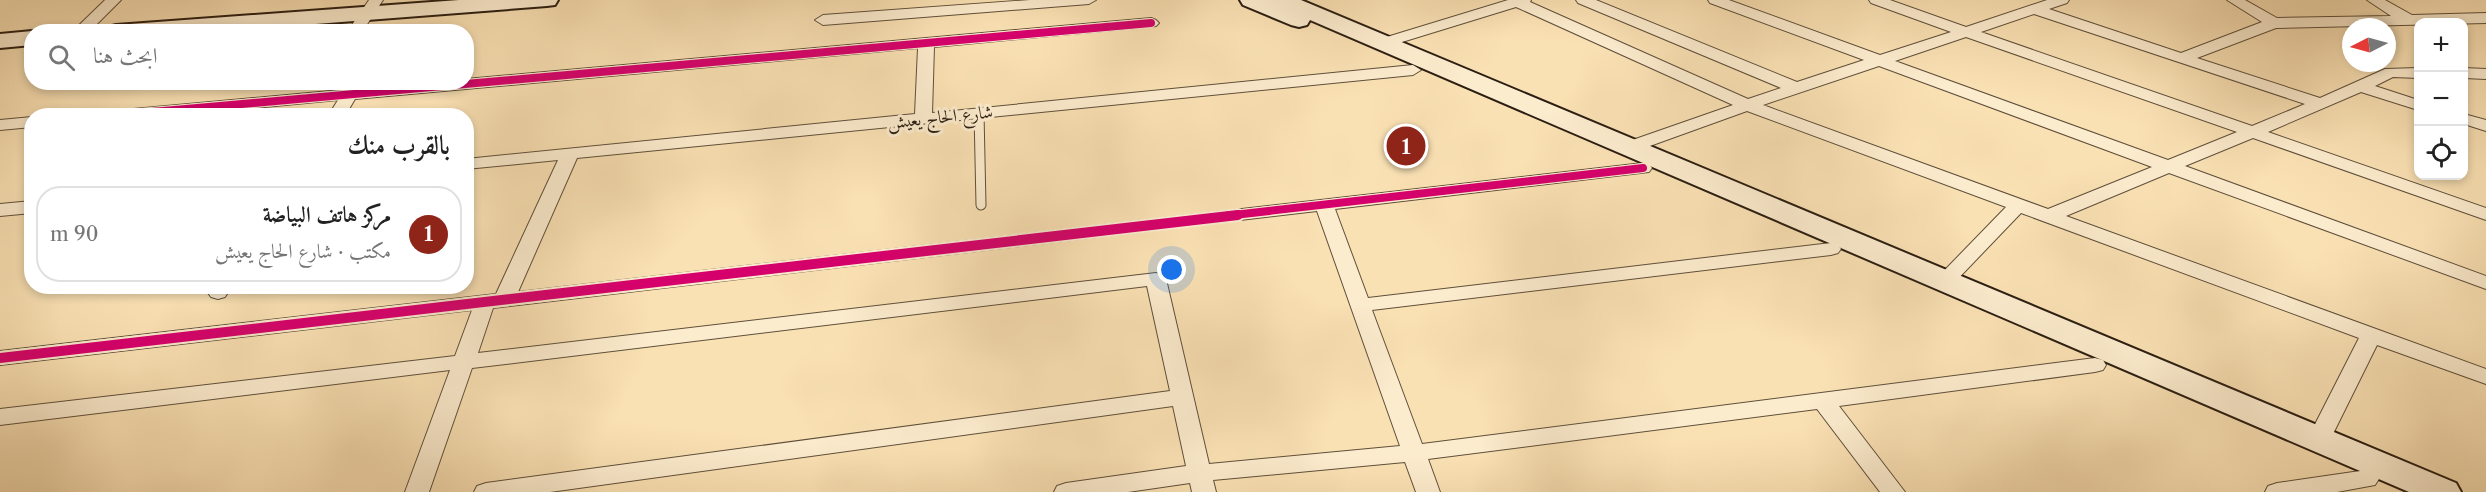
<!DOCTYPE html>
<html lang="ar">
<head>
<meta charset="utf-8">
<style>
	body { margin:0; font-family:"Libre Caslon Text",Amiri,serif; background:#f2f2f2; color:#222; direction:rtl }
	.controls { position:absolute; right:18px; top:18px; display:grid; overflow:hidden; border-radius:12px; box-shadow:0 3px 9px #0003 }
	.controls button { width:54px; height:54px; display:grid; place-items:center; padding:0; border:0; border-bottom:2px solid #e0e0e0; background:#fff; color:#222; font:30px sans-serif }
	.compass { position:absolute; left:2342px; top:18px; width:54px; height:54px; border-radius:50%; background:#fff; box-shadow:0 3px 9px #0003; rotate:264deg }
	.you { position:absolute; left:1172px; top:270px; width:21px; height:21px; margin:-15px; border:4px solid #fff; border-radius:50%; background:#1a73e8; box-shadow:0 0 0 9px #1a73e833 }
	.badge { display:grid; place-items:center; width:39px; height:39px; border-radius:50%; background:#8f2418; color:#fff; font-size:20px; font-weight:700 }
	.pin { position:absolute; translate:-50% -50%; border:3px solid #fff; box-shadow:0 2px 6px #0006 }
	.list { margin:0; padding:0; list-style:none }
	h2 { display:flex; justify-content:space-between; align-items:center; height:78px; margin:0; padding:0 24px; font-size:26px }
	h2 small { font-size:20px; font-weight:400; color:#767676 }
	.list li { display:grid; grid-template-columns:39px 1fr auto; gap:18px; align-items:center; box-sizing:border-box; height:96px; margin:0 12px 12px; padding:0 12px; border:2px solid #e0e0e0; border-radius:24px }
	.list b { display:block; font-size:22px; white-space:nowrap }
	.list p { margin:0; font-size:20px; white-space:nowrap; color:#767676 }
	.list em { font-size:20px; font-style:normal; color:#767676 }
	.icon { flex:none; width:33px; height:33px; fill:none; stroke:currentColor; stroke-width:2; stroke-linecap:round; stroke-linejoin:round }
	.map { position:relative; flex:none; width:2486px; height:492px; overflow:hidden; direction:ltr }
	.search { position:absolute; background:#fff; box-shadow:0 3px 9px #0003; left:24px; top:24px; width:450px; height:66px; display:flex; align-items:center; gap:15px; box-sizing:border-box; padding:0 21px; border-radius:24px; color:#767676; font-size:22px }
	.panel { position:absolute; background:#fff; box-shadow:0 3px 9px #0003; left:24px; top:108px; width:450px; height:186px; border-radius:24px; direction:rtl }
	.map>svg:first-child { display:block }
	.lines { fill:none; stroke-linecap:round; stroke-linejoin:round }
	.lane-casing { stroke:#5f4f3a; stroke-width:11 }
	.street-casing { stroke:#5f4f3a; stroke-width:2 }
	.secondary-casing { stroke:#2b1e12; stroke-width:4 }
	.lane { stroke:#fcecce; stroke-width:9 }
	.street { fill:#fcecce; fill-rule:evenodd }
	.secondary { fill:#fcecce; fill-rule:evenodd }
	.cycleway-far1-casing { stroke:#fcecce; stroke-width:10 }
	.cycleway-casing { stroke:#fcecce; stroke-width:14 }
	.cycleway-far1 { stroke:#d6006c; stroke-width:8 }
	.cycleway { stroke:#d6006c; stroke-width:10 }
	.labels { text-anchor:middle; stroke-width:6; stroke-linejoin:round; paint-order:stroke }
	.street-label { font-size:18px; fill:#2b1e12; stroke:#fcecce }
</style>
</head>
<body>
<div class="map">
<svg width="2486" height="492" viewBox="0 0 2486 492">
	<rect width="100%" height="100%" fill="#fae1b4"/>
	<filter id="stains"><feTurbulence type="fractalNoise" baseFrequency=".00333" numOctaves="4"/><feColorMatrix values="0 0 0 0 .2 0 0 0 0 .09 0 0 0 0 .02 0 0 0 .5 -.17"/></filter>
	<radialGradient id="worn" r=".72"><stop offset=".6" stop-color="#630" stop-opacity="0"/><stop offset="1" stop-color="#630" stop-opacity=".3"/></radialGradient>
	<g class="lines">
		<!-- lane casing -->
		<g class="lane-casing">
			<path id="lane" d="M979,113L981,205"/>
		</g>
		<!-- street casing -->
		<g class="street-casing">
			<path id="street" d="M105,0H121L89,32H72Z
				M369,0H383L362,32H347Z
				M1030,0H1096L1089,4L823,25L815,20L823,15Z
				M1508,0H1531L1530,2L1748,99L1781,88L1578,3L1576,0H1596L1797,82L1864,60L1710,3L1708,0H1729L1880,55L1951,32L1871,3L1869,0H1890L1966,27L2047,0H2069L2067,3L2049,9L2181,53L2262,22L2227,0H2245L2277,18L2391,16L2367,0H2385L2412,15L2486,13V23L2276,28L2197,58L2320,98L2385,69L2418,68V78L2393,77L2375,86L2418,100V110L2361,92L2268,132L2486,208V220L2253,138L2185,166L2486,276V289L2169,173L2066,216L2486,369V384L2377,345L2327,446L2319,448L2311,446L2307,440L2359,338L2021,213L1952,285H1938L1935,281L1938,277L2006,207L1747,111L1636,151H1624L1621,147L1624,143L1733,105L1516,7L1389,46H1377L1375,43L1377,40ZM2034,14L2305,104L2252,126L1981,32ZM1966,37L2237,132L2168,160L1895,61ZM1879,66L2152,167L2048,209L1763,105Z
				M1151,18L1156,20L1159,23L1156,26L934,47L932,113L1413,65L1421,70L1413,75L577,158L518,292L1643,163L1649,164L1652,168L1649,172L1335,209L1368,298L1831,243L1838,245L1841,249L1838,253L1831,255L1372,310L1422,444L2095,358L2103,360L2106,365L2103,370L2095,372L1839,406L1905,492H1880L1817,409L1428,459L1440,492H1416L1405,462L1213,480L1216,492H1192L1190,483L1128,492H1054L1057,486L1066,483L1186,466L1173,406L550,492H474L477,486L486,483L1170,391L1147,286L472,368L429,492H405L450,370L0,425V409L455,356L472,310L0,365V351L496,294L558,160L466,169V159L915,114L918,48L355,99L345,116H328L338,100L169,116H99L101,112L428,82H466V79ZM1317,211L1400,446L1209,464L1166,279L1163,275L1156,273L478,353L493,308Z
				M2464,68L2486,69V79L2464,78Z
				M2464,114L2486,120V131L2464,124Z
				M32,117V127L0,130V120Z
				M32,201V213L0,216V204Z
				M212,286H232L225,297L218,299L211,297L208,293Z
				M2367,470L2375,473L2379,479L2375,485L2337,492H2265L2268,486L2277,483Z"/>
		</g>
		<!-- secondary casing -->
		<g class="secondary-casing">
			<path id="secondary" d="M459,0H558L555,5L547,6L213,32H105L108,27L116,25Z
				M1240,0H1301L2456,483L2461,492H2409L1310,20L1307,25L1299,27L1291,25L1243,5Z
				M32,31V45L0,48V34Z"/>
		</g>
		<!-- lane -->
		<use href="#lane" class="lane"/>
		<!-- street -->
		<use href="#street" class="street"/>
		<!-- secondary -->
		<use href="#secondary" class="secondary"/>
		<!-- cycleway-far1 casing -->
		<g class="cycleway-far1-casing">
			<path id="cycleway-far1" d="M107,116L1151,23
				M1225,216L1643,168"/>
		</g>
		<!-- cycleway casing -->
		<g class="cycleway-casing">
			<path id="cycleway" d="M0,358L1238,215"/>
		</g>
		<!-- cycleway-far1 -->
		<use href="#cycleway-far1" class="cycleway-far1"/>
		<!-- cycleway -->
		<use href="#cycleway" class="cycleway"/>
	</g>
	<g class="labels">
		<!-- street labels -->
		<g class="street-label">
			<text transform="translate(940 117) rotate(-6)" y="6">شارع الحاج يعيش</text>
		</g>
	</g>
	<rect width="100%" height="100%" filter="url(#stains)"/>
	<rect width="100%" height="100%" fill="url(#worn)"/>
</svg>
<div class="controls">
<button>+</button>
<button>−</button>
<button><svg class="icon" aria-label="locate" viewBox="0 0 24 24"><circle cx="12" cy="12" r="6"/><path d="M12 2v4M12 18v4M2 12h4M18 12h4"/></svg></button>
</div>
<svg class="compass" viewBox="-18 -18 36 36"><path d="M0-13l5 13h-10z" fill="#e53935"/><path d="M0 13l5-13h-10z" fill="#767676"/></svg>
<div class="you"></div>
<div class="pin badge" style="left:1406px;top:146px">1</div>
<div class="search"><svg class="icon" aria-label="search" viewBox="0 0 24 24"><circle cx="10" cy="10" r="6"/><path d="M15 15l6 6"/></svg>ابحث هنا</div>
<section class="panel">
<h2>بالقرب منك<small></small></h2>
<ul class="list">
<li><span class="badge">1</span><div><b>مركز هاتف البياضة</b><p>مكتب · شارع الحاج يعيش</p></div><em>90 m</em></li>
</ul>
</section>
</div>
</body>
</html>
